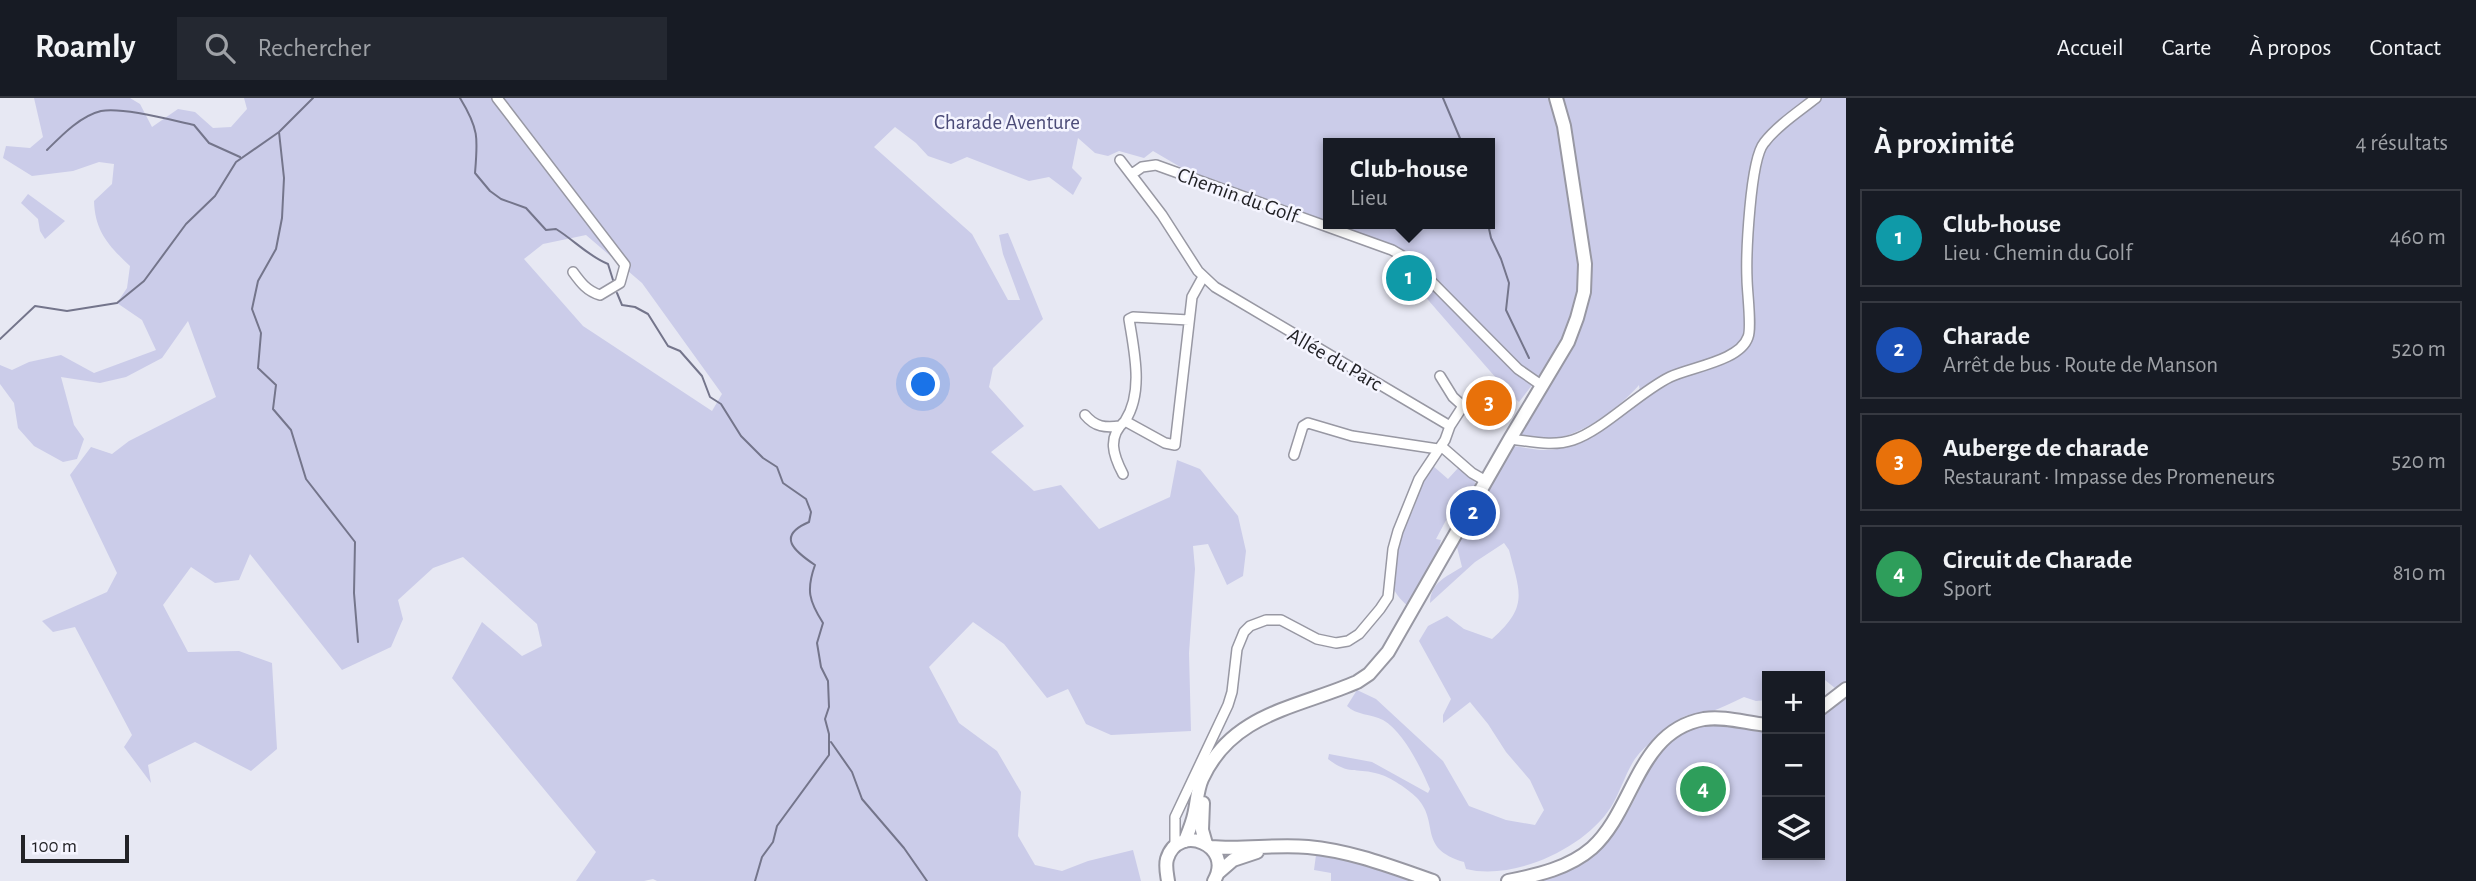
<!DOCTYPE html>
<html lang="fr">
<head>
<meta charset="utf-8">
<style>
	body { margin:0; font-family:"Alegreya Sans",sans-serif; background:#242831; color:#f1f3f6 }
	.controls { position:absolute; right:21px; bottom:21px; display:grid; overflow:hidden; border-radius:0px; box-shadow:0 4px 10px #0003 }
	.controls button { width:63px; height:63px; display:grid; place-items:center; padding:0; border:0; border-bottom:2px solid #363941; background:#171b24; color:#f1f3f6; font:35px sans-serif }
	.scale { position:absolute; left:21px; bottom:18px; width:108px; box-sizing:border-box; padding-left:7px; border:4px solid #222226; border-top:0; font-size:19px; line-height:24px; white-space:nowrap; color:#222226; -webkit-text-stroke:5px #f5f5ff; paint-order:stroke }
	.you { position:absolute; left:924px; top:287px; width:24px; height:24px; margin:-18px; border:5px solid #fff; border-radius:50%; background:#1a73e8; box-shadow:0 0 0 10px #1a73e833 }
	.badge { display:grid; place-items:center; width:46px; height:46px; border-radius:50%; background:#d93025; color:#fff; font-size:23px; font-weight:700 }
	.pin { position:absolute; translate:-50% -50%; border:4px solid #fff; box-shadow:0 2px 7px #0006 }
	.popup { position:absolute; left:1323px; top:40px; width:172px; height:91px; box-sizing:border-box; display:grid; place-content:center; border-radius:0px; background:#171b24; filter:drop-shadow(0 2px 5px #0005); font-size:23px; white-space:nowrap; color:#9ea1a6 }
	.popup b { font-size:26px; color:#f1f3f6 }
	.popup::after { content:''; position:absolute; left:50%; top:100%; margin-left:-14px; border:14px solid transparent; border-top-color:#171b24 }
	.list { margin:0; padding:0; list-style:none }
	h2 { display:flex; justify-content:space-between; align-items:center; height:91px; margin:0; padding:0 28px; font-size:30px }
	h2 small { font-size:23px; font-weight:400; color:#9ea1a6 }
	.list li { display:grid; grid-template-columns:46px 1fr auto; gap:21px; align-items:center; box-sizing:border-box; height:98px; margin:0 14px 14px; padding:0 14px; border:2px solid #363941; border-radius:0px }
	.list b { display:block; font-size:26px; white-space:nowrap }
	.list p { margin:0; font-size:23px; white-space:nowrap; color:#9ea1a6 }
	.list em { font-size:23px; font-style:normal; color:#9ea1a6 }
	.icon { flex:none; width:38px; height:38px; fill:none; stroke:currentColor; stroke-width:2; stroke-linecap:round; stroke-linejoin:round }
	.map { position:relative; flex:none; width:1846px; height:783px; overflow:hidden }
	header { display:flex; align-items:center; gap:42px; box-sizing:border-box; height:98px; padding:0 35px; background:#171b24; border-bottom:2px solid #363941 }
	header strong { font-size:33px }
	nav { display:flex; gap:38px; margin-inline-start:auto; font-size:24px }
	.search { width:490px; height:63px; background:#242831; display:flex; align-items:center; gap:18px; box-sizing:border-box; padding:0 24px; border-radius:0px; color:#9ea1a6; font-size:26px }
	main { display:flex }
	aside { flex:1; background:#171b24 }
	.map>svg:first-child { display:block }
	.green { fill:#cbcce9; fill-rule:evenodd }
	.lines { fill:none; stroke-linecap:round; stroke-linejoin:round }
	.stream { stroke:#74758b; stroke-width:2 }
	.street-casing { stroke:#9898a3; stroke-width:12 }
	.secondary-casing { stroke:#9898a3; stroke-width:16 }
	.street { stroke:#fff; stroke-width:9 }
	.secondary { stroke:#fff; stroke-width:12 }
	.labels { text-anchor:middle; stroke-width:5; stroke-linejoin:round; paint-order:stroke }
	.park-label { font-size:21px; fill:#4b4b78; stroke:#f5f5ff }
	.street-label { font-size:21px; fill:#222226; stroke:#f5f5ff }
</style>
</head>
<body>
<header>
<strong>Roamly</strong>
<div class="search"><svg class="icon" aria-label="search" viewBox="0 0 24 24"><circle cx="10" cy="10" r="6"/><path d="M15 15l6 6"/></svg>Rechercher</div>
<nav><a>Accueil</a><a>Carte</a><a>À propos</a><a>Contact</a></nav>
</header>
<main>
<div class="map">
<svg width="1846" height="783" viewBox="0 0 1846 783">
	<rect width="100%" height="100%" fill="#e7e8f3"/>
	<!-- green -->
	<path class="green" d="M34,0H130L140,6L152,29L178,11L195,14L213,30L231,29L247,11L244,0H1846V591L1841,595L1825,582L1820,586V578H1767V602L1756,603L1744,599C1733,604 1721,610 1710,614C1702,616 1691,615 1683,619C1675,623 1644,649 1638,657C1628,668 1620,695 1611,709C1585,750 1514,783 1466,771L1464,764C1416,750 1441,724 1416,699C1408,691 1390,679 1379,676C1356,669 1350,678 1328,661L1329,656L1372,664L1428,695L1430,691C1421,670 1403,633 1383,622C1371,616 1356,617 1347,608L1357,592L1376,601L1443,663L1469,708L1506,722L1535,727L1544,712L1530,682L1506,654L1488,626L1470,604L1443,625V617L1451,601L1419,543L1428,528L1447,518L1464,531L1492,541C1529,508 1520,495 1509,452L1504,445L1475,464L1430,505C1431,484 1446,479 1462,469L1457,449L1512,348C1523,349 1534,352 1545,352C1584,352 1612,326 1641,303L1639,287C1620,309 1587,334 1557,340C1544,342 1531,339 1518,336L1553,260L1519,304L1510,296L1422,195L1436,181L1413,159L1223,94L1153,53L1144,60L1119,53L1108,58L1095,55L1078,40L1072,70L1082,80L1073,97L1049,79L1029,83L967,59L951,66L928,58L916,45L895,29L874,49L972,136L1008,202H1020L1003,156L999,137L1008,135L1043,221L993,270L989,289L1024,328L991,354L1034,393L1061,387L1099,431L1170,399L1177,362L1200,371L1238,418L1246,453L1243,478L1227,487L1208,446L1193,448L1195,471L1189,555L1191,633L1111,637L1086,626L1068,591L1047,600L1004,546L973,524L929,569L959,625L997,653L1021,694L1018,738L1035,767L1062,773L1088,763L1133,752L1141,783H657L653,781L644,783H576L596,754L452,580L482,524L522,558L542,548L537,526L463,459L433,470L398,502L403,521L391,549L342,572L250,456L239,482L215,485L191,469L163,507L188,554L239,553L272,565L277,651L251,673L195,644L148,667L151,685L124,649L132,637L75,529L53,534L42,523L107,494L117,475L70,377L91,349L112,356L129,343L216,299L188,223L162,260L126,279L100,285L61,279L74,327L84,341L77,361L63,364L34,348L18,330L14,305L0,286V267L12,272L29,264L61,257L94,275L156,252L142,222L117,205L127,190L130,168C109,148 95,134 94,103L112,86L114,66L99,64L73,73L32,78L3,60L6,48L30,50L43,39ZM1328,45H1490V126H1328ZM586,137L642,185L722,296L712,313L583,228L524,161L543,146Z
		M28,96L65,123L45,141L40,133L38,121L21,105Z
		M1432,367L1448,381L1459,369L1474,380L1476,391L1466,397L1460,396L1436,441L1441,442L1438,454L1407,507C1401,503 1393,492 1391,485C1388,473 1398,436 1404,425C1406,420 1411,418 1413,412C1420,394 1420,383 1432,367Z
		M1846,598V783H1537C1561,775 1586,767 1603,748C1613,737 1624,721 1631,708C1652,670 1656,634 1708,627C1727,624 1748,632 1767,634V757H1820V619Z
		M1316,757L1375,768L1415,783H1331V775L1314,772Z"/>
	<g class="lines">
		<!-- stream -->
		<path class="stream" d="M460,0C479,31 478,40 475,75L490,93L501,101L526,110L546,132L556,131C574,142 588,158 608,166L613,182
			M1443,0L1462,45
			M279,34L284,80L282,120L276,151L258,183L252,211L261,235L258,270L276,287L273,311L291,332L306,381L355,444L354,495L358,544
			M47,52C61,38 80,18 101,13C123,9 171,22 194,27L209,45L240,59
			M1488,126L1491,140L1501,161L1509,185L1506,212L1529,260
			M617,195L622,207L635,209L648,216L668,248L680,253L702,278L710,299L721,306L741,338L763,360L777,369L783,385L806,401L811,414L809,424C776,438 794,453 815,467C806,492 809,503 823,525L817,545L821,569L828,583L829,609L825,621L829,636V657L777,728L773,744L762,759L755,783
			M0,241L35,208L67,213L117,205L144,183L186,126L215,98L236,64L279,34L313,0
			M831,644L852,674L862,701L904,750L927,783"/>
		<!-- street casing -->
		<g class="street-casing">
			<path id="street" d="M497,0L625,167L620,185L600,197C587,193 581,185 573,174
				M1120,62L1162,117L1198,173L1215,189L1450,328L1445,342L1419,381L1398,433L1393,451L1388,499L1380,511L1359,536L1348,543L1336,545L1317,541L1281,522H1266L1250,528L1244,534L1237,551L1232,594L1228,607L1175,719V748
				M1132,76L1142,69L1156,67L1392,152L1411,163L1518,271L1541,287
				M1189,222L1133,219L1129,221C1134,253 1144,294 1125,323L1165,345L1175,347L1192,199L1203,179
				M1440,278L1453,299L1463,308L1450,328
				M1463,308C1472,310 1484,315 1485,324
				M1085,317C1095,329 1105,330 1120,328
				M1510,341C1530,343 1552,349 1573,342C1602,333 1639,294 1670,279C1691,269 1740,263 1748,239C1752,230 1747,193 1747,181C1746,157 1750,62 1764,45C1777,28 1798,14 1816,0
				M1441,348L1472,375L1486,383
				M1294,357L1303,328L1308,325L1352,338L1438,351
				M1123,376C1113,357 1107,339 1125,323"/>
		</g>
		<!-- secondary casing -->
		<g class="secondary-casing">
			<path id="secondary" d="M1820,611L1846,591
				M1203,705L1202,732L1206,746
				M1185,743C1188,735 1192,726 1194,717C1197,705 1197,692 1202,681C1232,615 1297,610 1357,584L1369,576L1388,554L1510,341L1568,244L1577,220L1584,194L1585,166L1564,28L1556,0
				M1211,749C1243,752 1275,746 1308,749C1352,753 1392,769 1433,783
				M1218,775L1233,762L1257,754
				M1168,783C1167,776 1165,768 1167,761C1178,724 1235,747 1214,783
				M1508,783C1538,777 1569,770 1592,750C1635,711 1637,633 1704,621C1725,618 1746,625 1767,627"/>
		</g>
		<!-- street -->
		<use href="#street" class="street"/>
		<!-- secondary -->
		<use href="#secondary" class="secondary"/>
	</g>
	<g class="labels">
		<!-- park labels -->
		<g class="park-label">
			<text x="1007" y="31">Charade Aventure</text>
		</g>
		<!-- street labels -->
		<g class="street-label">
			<text transform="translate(1238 97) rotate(20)" y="7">Chemin du Golf</text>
			<text transform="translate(1335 261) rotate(30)" y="7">Allée du Parc</text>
		</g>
	</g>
</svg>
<div class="controls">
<button>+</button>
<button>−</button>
<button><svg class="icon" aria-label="layers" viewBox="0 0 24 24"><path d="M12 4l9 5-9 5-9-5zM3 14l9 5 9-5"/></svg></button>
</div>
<div class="scale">100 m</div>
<div class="you"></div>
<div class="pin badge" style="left:1409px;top:180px;background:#0f9aa8">1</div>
<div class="popup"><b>Club-house</b>Lieu</div>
<div class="pin badge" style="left:1473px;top:415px;background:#1a4fb4">2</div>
<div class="pin badge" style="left:1489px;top:305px;background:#e8710a">3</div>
<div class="pin badge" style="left:1703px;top:691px;background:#2e9e5b">4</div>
</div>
<aside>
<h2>À proximité<small>4 résultats</small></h2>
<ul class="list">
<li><span class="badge" style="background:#0f9aa8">1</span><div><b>Club-house</b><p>Lieu · Chemin du Golf</p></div><em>460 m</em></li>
<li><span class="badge" style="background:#1a4fb4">2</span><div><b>Charade</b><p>Arrêt de bus · Route de Manson</p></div><em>520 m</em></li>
<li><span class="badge" style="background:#e8710a">3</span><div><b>Auberge de charade</b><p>Restaurant · Impasse des Promeneurs</p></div><em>520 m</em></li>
<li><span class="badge" style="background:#2e9e5b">4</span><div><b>Circuit de Charade</b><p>Sport</p></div><em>810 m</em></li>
</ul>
</aside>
</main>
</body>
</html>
